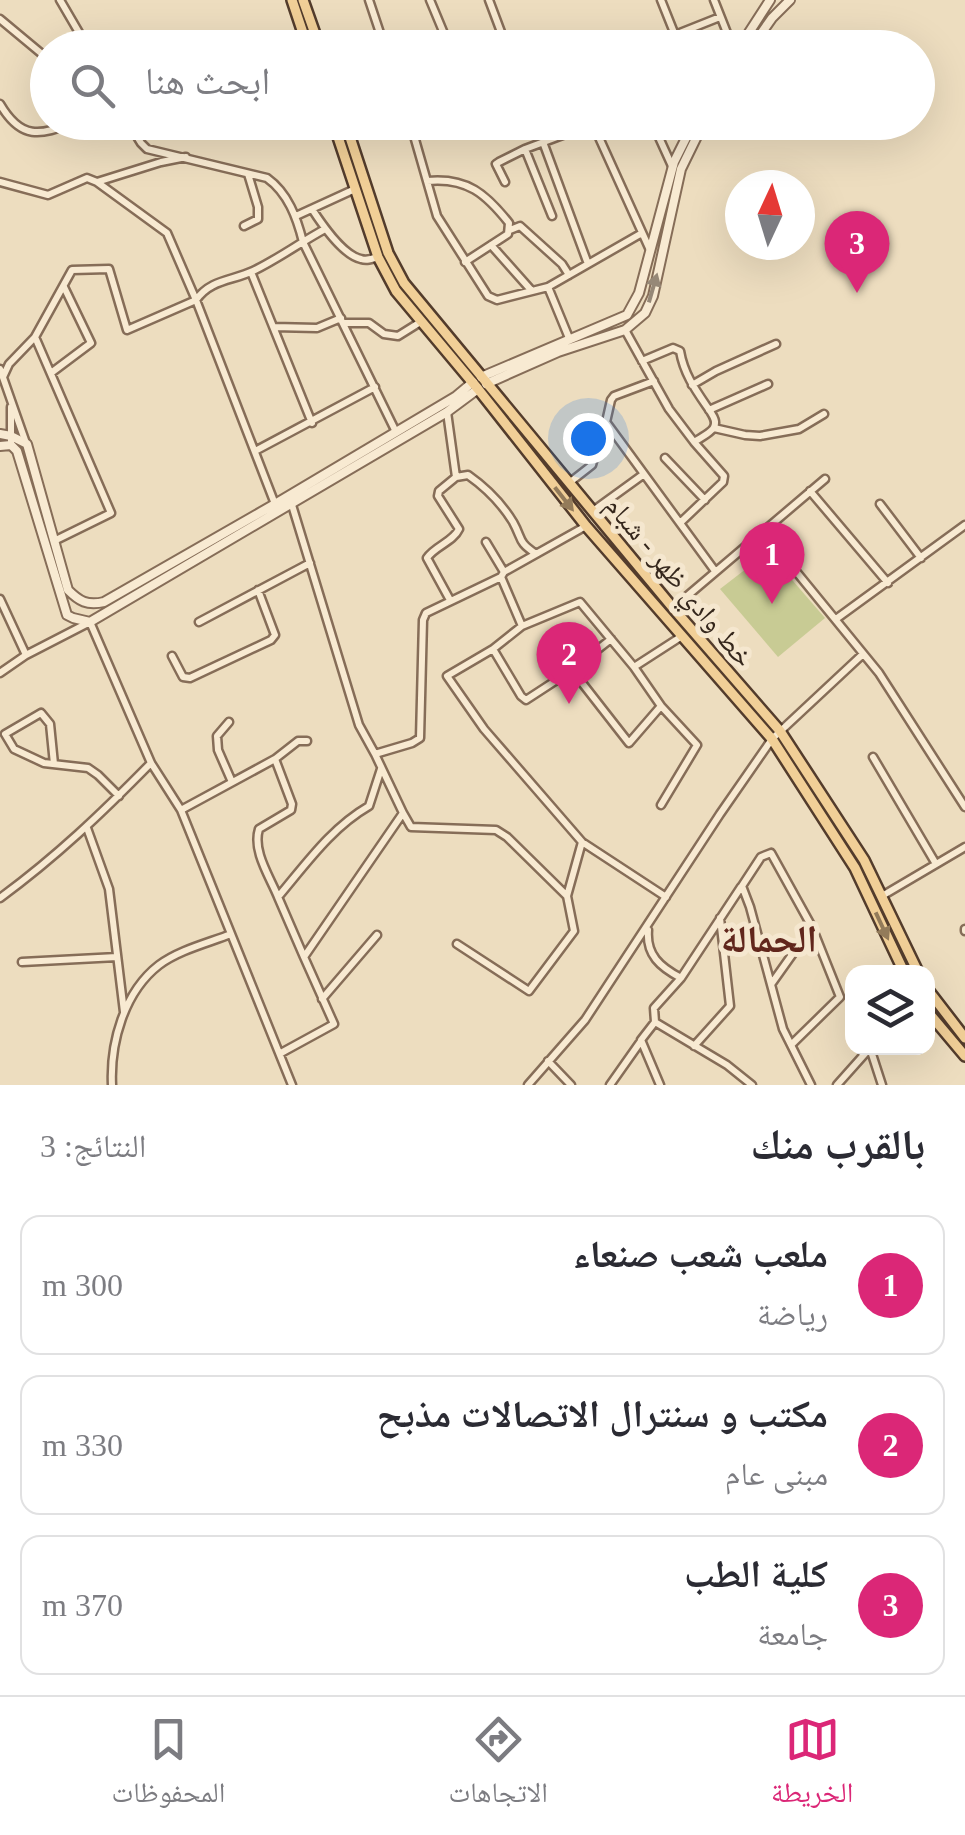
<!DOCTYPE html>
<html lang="ar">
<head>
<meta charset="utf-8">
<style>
	body { margin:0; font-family:"Times New Roman","Noto Naskh Arabic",serif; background:#f7f7f7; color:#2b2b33; direction:rtl }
	.controls { position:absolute; right:30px; bottom:30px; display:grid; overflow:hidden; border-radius:20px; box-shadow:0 10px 40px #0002 }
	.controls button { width:90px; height:90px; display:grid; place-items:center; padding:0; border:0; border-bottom:2px solid #e1e1e2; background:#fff; color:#2b2b33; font:50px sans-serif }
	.compass { position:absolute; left:725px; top:170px; width:90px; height:90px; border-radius:50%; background:#fff; box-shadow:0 10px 40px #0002; rotate:4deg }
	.you { position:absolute; left:588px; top:438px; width:35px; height:35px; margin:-25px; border:8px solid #fff; border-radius:50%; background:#1a73e8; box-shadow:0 0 0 15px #1a73e833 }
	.badge { display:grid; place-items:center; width:65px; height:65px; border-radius:50%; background:#db2777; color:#fff; font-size:32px; font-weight:700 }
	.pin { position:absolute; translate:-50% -82px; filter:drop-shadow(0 2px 5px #0008) }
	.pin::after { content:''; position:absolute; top:52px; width:35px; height:30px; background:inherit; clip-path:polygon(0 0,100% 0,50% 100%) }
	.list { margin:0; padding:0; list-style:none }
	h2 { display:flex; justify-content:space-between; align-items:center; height:130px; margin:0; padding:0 40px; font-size:42px }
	h2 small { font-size:32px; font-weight:400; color:#7c7c81 }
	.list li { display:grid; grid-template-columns:65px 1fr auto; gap:30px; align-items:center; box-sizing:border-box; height:140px; margin:0 20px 20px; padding:0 20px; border:2px solid #e1e1e2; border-radius:20px }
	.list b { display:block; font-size:38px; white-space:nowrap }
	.list p { margin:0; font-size:32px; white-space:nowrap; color:#7c7c81 }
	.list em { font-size:32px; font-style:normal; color:#7c7c81 }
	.icon { flex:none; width:55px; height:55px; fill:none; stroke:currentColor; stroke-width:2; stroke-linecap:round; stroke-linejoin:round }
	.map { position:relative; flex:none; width:965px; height:1085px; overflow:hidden; direction:ltr }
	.search { position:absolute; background:#fff; box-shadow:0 10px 40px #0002; left:30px; right:30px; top:30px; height:110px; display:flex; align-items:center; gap:25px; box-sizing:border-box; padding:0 35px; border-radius:55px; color:#7c7c81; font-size:38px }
	.sheet { height:610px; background:#fff }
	nav { display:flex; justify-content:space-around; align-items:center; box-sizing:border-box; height:140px; border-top:2px solid #e1e1e2; background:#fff; font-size:28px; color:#7c7c81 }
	nav a { display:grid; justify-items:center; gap:5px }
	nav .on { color:#db2777 }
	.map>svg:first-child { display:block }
	.green { fill:#c8cb94 }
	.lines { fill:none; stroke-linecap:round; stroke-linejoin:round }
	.minor-casing { stroke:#866d58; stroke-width:11 }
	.tertiary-casing { stroke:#866d58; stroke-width:12 }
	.primary-casing { stroke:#533c2c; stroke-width:14 }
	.minor { stroke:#f8ead2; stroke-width:6 }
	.tertiary { stroke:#f8ead2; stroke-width:8 }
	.primary { stroke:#f1cf97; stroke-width:9 }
	.oneway { fill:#968877 }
	.oneway2 { fill:#937b5a }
	.labels { text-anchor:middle; stroke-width:10; stroke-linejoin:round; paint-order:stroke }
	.street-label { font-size:28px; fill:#35271c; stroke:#f5e7cf }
	.district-label { font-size:38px; font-weight:bold; fill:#61261c; stroke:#f5e7cf }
</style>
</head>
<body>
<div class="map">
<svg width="965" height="1085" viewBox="0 0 965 1085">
	<rect width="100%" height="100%" fill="#edddbf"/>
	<!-- green -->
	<path class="green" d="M768,552L825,618L778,657L720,589Z"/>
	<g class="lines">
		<!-- minor casing -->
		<g class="minor-casing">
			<path id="minor" d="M60,0L88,48
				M369,0L385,48
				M430,0L450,48
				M489,0L507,48
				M661,0L675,35
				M714,0L733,48
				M0,19L48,59
				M489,48L505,41
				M642,48L720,17
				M0,104C21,140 40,136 74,122
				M128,122L141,143L147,149L267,178C288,193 297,218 303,242L396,432
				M410,122L437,216L488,296L497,300L548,287L642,233
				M592,122L650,250
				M652,122L672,166
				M414,135L447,122
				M543,142L588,264
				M525,149L552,216
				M186,157L161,162L97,182L167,233L196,300L275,504
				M427,181C467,177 486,194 509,223L508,234L465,262
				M0,182L48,195L87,178L97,182
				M505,182L496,164L499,162L525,149L592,124
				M312,209C321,223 343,255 361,259C367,261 372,259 378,257
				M296,216L355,189
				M244,226L258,219V207L248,174
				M510,230L520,226L562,264L569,275
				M491,245L531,290
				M251,272L312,423
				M548,287L569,338
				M343,323H369L384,334L398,336L422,321
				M274,327L317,328L341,318
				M625,330L669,409L694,442L724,476L723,482L680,523
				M35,337L111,513L54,541
				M642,361L673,348L680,351C684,375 697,392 710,411C713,416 717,421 714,427C712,432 699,439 694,442
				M0,369L26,443
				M51,373L91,343L64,287
				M3,377L9,364L35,337L72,270L109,269L127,330L196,300C211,279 232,281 253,271C278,259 301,242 325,229
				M654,381L614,396L611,400L606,422L715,571
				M692,385L716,371L776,344
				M709,410L768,384
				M447,412L456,477
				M714,428L745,435L760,436L799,429L824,414
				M11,445V407
				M255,451L375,387
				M665,458L705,500
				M569,483L592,465L594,458L588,447
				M810,491L888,583
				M880,504L921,558
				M292,505L359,725L375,754L403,813L304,957L278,897C306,864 331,828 369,806L381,769
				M593,511L644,474
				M586,526L504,572L501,577L522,626L493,649L447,676L484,729L582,842L666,897
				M763,531L879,673L965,807
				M486,542L504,572
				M0,599L26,655L90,622L151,763L181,810
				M450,600L427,558C435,546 453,542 459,529L438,496L439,491L456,477L468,475C485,487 502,504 513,522C523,540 517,541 536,554
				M673,608L825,479
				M836,619L965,525
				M199,622L310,563
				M522,626L580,602L634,667L682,636
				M493,649L521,696L526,700L569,672L611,639
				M172,656L183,677L190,678L271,640L275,635L258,590
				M572,670L629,743L661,706L634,667
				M0,673L26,655
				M661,706L697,745L661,805
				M229,722L217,736L218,750L232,782
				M375,754L412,743L420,738L423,620L426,613L501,577
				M873,757L936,864
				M275,759L298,741H307
				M54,764L50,724L41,713L5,734L14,749L44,763L88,768L98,775L119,796
				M403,813L411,827L496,830L507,837L567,896
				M87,828L109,889L124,1012
				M741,887L681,978L654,1008L655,1022L727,1065L752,1085
				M882,896L965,847
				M278,897C270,877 252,851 259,829L291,810L292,804L275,759L181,810L292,1085
				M0,898C56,857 102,813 151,763
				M965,929V931
				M648,930C646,955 660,967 681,978
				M457,944L529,991L574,931L567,896L582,842
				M22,962L117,957
				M772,983L811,928
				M322,999L377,935
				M655,1022L641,1040L660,1085
				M791,1045L840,997L812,927L771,853L761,857L742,886L750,907L783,1029L811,1085
				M694,1046L730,1006L720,918
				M870,1048L882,1085
				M281,1053L334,1024L304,957
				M548,1061L571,1085
				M112,1085C110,1043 124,992 159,965C179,950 208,943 231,934
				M528,1085L585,1020L720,814L772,739L863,654
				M610,1085L641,1041
				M837,1085L870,1048"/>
		</g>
		<!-- tertiary casing -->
		<g class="tertiary-casing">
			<path id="tertiary" d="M739,48L770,0
				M751,48L772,18L790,0
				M481,377L627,315L639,293L674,162L694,122
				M486,384L558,352L625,330L645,313L653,296L681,169L704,122
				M0,434L11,436L27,444L68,590C79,601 87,606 104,602L275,504L455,397L473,382
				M0,446L11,445L17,451L67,615L73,618L90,622L447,412L478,389"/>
		</g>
		<!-- primary casing -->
		<g class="primary-casing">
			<path id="primary" d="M292,0L308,48
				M303,0L320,48
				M333,122L378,257L396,291L478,389L586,526L772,739L855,868L904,972
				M345,122L388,253L404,283L673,608L780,731L864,860L918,972
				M928,990L965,1038
				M928,1012L965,1056"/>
		</g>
		<!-- minor -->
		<use href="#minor" class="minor"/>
		<!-- tertiary -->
		<use href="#tertiary" class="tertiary"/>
		<!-- primary -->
		<use href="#primary" class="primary"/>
	</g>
	<!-- one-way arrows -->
	<defs><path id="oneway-solid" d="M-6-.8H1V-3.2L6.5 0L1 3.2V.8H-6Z" transform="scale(2.5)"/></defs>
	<use class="oneway" href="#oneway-solid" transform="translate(653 288) rotate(-74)"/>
	<g class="oneway2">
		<use href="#oneway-solid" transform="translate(564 499) rotate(52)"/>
		<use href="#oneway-solid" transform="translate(882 926) rotate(65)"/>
	</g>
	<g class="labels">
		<!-- street labels -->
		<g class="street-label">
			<text transform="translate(680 581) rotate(50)" y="10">خط وادي ظهر - شبام</text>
		</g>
		<!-- district labels -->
		<g class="district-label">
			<text x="769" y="952">الحمالة</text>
		</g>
	</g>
</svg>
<div class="controls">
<button><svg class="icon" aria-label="layers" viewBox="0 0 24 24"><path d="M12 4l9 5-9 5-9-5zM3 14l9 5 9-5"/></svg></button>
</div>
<svg class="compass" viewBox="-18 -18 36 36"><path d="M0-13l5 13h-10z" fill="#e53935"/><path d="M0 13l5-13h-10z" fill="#7c7c81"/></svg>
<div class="you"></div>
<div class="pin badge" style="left:772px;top:604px">1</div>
<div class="pin badge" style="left:569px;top:704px">2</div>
<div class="pin badge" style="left:857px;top:293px">3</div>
<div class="search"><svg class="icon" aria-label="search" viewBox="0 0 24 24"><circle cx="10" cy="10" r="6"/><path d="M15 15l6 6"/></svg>ابحث هنا</div>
</div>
<section class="sheet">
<h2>بالقرب منك<small>النتائج: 3</small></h2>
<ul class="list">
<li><span class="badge">1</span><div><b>ملعب شعب صنعاء</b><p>رياضة</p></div><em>300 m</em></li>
<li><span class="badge">2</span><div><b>مكتب و سنترال الاتصالات مذبح</b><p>مبنى عام</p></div><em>330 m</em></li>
<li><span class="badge">3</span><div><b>كلية الطب</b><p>جامعة</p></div><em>370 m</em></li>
</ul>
</section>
<nav>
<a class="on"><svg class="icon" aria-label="map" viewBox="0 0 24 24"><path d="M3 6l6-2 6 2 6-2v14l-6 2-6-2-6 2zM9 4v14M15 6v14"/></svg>الخريطة</a>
<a><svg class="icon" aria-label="directions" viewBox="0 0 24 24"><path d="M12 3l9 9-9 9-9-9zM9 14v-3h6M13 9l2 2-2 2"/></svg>الاتجاهات</a>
<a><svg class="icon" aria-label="saved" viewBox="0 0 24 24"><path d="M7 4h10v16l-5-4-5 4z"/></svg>المحفوظات</a>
</nav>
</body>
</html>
